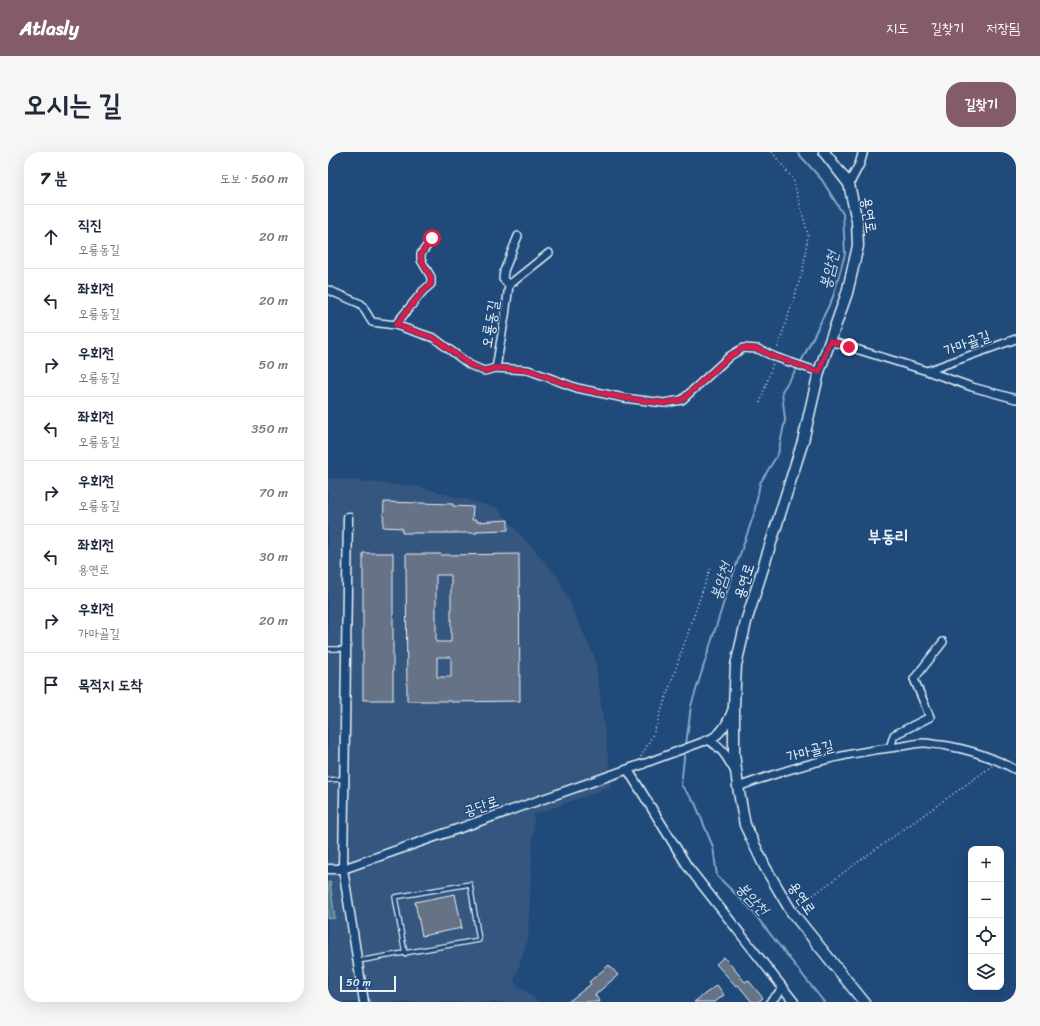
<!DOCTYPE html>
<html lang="ko">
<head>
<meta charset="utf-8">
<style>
	body { margin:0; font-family:Sriracha,"Poor Story",sans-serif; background:#f6f6f7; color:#1f2937 }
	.controls { position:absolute; right:12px; bottom:12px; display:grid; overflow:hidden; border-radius:8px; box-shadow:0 4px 16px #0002 }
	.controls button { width:36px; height:36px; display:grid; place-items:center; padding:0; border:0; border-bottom:1px solid #e0e1e3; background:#fff; color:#1f2937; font:20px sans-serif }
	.scale { position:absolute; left:12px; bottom:10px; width:56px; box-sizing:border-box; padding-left:4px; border:2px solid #e8f1f8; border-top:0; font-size:11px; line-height:14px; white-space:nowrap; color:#e8f1f8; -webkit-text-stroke:3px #1f4a7a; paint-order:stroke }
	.stop { position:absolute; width:12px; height:12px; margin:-9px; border:3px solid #e11d48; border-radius:50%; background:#fff }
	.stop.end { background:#e11d48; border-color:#fff; box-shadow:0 1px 4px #0008 }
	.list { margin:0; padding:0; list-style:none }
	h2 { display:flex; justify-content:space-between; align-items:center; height:52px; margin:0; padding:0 16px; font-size:17px }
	h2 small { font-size:13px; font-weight:400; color:#747a83 }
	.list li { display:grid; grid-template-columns:26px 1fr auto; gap:12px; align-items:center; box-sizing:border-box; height:64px; padding:0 16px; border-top:1px solid #e0e1e3 }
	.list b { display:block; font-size:15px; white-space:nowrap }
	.list p { margin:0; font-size:13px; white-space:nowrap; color:#747a83 }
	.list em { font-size:13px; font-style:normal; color:#747a83 }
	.icon { flex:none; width:22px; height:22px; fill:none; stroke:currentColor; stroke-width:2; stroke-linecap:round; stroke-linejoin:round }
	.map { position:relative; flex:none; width:688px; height:850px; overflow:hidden; border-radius:16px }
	header { display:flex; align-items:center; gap:24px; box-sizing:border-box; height:56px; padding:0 20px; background:#845c67; color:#fff }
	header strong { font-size:19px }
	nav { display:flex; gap:22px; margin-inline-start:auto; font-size:14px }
	.intro { display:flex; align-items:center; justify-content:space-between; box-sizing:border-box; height:96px; padding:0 24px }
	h1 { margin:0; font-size:28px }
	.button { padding:10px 18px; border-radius:16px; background:#845c67; color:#fff; font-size:14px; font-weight:700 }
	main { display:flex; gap:24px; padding:0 24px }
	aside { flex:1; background:#fff; border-radius:16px; box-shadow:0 4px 16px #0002 }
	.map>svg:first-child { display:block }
	.built { fill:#34567e }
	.green { fill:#4f7c86; stroke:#9cb6bf }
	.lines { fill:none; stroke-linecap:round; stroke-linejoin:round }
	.stream { stroke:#88a7c5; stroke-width:2 }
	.building { fill:#667286; stroke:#e8f1f8; fill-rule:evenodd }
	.service-casing { stroke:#e8f1f8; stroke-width:6 }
	.minor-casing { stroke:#e8f1f8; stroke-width:10 }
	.tertiary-casing { stroke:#e8f1f8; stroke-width:11 }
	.secondary-casing { stroke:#e8f1f8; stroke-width:13 }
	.path { stroke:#e8f1f8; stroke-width:1.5; stroke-dasharray:1 3; stroke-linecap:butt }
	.service { stroke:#1f4a7a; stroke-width:3.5 }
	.minor { stroke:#1f4a7a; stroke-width:7 }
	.tertiary { stroke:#1f4a7a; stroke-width:8 }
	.secondary { stroke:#1f4a7a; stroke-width:10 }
	.route { stroke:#e11d48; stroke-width:5 }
	.labels { text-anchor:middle; stroke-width:3; stroke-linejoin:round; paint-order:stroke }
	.street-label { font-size:15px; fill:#e8f1f8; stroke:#1f4a7a }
	.water-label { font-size:16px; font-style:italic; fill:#d0deeb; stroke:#1f4a7a }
	.quarter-label { font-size:17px; font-weight:bold; fill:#e8f1f8; stroke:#1f4a7a }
</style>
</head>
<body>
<header>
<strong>Atlasly</strong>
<nav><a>지도</a><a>길찾기</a><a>저장됨</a></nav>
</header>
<div class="intro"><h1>오시는 길</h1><a class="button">길찾기</a></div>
<main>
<aside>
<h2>7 분<small>도보 · 560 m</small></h2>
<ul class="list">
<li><svg class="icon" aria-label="ahead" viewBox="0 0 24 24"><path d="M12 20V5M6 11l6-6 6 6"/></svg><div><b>직진</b><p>오룡동길</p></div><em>20 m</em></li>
<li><svg class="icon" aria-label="left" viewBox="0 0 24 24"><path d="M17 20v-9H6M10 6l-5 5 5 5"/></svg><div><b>좌회전</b><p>오룡동길</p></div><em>20 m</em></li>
<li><svg class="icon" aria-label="right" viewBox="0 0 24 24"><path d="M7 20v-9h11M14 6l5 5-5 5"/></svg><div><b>우회전</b><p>오룡동길</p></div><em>50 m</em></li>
<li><svg class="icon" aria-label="left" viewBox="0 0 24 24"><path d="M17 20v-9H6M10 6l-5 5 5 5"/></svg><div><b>좌회전</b><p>오룡동길</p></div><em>350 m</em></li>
<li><svg class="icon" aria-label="right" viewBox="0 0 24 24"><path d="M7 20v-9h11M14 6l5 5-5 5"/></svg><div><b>우회전</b><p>오룡동길</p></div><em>70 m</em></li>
<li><svg class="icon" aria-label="left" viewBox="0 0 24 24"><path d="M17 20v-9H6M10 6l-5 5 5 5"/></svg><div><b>좌회전</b><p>용연로</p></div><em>30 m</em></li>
<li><svg class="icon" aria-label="right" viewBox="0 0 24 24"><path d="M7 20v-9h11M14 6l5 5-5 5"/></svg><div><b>우회전</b><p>가마골길</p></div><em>20 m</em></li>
<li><svg class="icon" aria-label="arrive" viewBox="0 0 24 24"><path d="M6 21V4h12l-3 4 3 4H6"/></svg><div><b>목적지 도착</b></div></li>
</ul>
</aside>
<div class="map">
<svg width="688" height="850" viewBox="0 0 688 850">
	<rect width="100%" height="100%" fill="#1f4a7a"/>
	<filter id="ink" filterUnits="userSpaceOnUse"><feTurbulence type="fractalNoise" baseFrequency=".025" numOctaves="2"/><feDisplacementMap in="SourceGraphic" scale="8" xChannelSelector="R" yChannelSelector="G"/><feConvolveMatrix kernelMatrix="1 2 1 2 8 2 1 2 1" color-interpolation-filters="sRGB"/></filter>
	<g filter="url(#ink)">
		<!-- built -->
		<path class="built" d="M0,326L92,335L169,356L230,425L267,506L284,634L206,663L200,787L186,830L211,850H0Z"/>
		<!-- green -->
		<path class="green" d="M0,730H2L7,766L0,767Z"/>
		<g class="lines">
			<!-- stream -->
			<path class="stream" d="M469,0L494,28L515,62L517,102L505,145L472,212
				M358,593L363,554L398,443L426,362L432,331L450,302L457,268L454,239L470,215
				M357,598L353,633L367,651L385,695L389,724L420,754L496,850"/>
		</g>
		<!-- building -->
		<path class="building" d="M56,350L125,352V354L145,355L144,368H149V370L180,368V378L149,379V381H74V376L55,375Z
			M35,401H65V548H35Z
			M78,402H113V403L191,402L192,549L123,550V549H79ZM108,423H123V490H108ZM109,505H123V525H109Z
			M127,742L134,776L94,784L87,750Z
			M396,805L417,830L420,828L435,846L430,850H424L410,833L408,834L388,812Z
			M281,813L290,823L267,843L272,850H240L263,832L261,830Z
			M389,833L396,843L387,850H366Z"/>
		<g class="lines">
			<!-- service casing -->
			<g class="service-casing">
				<path id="service" d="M0,497H18
					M0,628L15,627
					M30,809L151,788L142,732L67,745L77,802"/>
			</g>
			<!-- minor casing -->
			<g class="minor-casing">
				<path id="minor" d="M190,84L176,119L175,127L181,133L177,164L168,216L200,218L249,236L296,246L336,251L354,248L402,204L415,196L430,197L447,205L491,220
					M181,133L221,101
					M0,138L33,152L44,170L67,173L106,186L142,213L156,219L168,216
					M67,173L95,139L103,132V125L93,108V102L104,87
					M502,189L599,219L688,187
					M599,219L644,235L688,247
					M562,596L566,583L602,565L586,527L615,490
					M315,612L377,589
					M410,635C461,616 514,601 569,595C577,594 587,591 596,591C601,591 608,593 614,593C640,597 665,605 688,618
					M442,850L456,836"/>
			</g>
			<!-- tertiary casing -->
			<g class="tertiary-casing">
				<path id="tertiary" d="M521,32L532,11L535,0
					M20,365L15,717L36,850
					M381,588C395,597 399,605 407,619
					M377,589C393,585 400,570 405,556
					M300,618L360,715L466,850
					M0,717H15L315,612"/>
			</g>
			<!-- secondary casing -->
			<g class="secondary-casing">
				<path id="secondary" d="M496,0L521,32L529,69L530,94L519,141L491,220L475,289L418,470L408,513L406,553V601L410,635L417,673L437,715L463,759L536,850"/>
			</g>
			<!-- path -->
			<path class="path" d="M444,0L465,27L480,82L475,118L449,198
				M432,251L445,211
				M313,605L326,580L382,417
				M469,755L530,710L664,614"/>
			<!-- service -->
			<use href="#service" class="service"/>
			<!-- minor -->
			<use href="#minor" class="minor"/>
			<!-- tertiary -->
			<use href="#tertiary" class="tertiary"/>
			<!-- secondary -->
			<use href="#secondary" class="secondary"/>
		</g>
	</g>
	<g class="lines" filter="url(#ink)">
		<!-- route -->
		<path class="route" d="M104,86L93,102V108L103,125V132L95,139L68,173L106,186L142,213L156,219L168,216L200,218L249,236L296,246L336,251L354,248L402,204L415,196L430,197L447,205L491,220L502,189L521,195"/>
	</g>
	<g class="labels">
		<!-- street labels -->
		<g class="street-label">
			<text transform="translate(541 63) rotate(82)" y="5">용연로</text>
			<text transform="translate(162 172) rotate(-81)" y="5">오룡동길</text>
			<text transform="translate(639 191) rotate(-20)" y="5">가마골길</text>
			<text transform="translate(416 429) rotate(-72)" y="5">용연로</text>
			<text transform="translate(482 599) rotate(-15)" y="5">가마골길</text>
			<text transform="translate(153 654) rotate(-19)" y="5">공단로</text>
			<text transform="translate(474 746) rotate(56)" y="5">용연로</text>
		</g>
		<!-- water labels -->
		<g class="water-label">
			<text transform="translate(500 118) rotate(-77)" y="6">봉암천</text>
			<text transform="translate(392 429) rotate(-72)" y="6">봉암천</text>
			<text transform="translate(425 746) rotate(47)" y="6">봉암천</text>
		</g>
		<!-- quarter labels -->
		<g class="quarter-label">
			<text x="560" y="390">부동리</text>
		</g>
	</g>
</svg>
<div class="controls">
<button>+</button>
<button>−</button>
<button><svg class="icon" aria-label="locate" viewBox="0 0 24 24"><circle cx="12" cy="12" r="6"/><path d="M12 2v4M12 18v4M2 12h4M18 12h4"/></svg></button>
<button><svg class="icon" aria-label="layers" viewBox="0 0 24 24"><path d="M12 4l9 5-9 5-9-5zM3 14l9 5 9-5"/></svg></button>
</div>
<div class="scale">50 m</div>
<div class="stop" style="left:104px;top:86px"></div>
<div class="stop end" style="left:521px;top:195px"></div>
</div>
</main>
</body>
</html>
